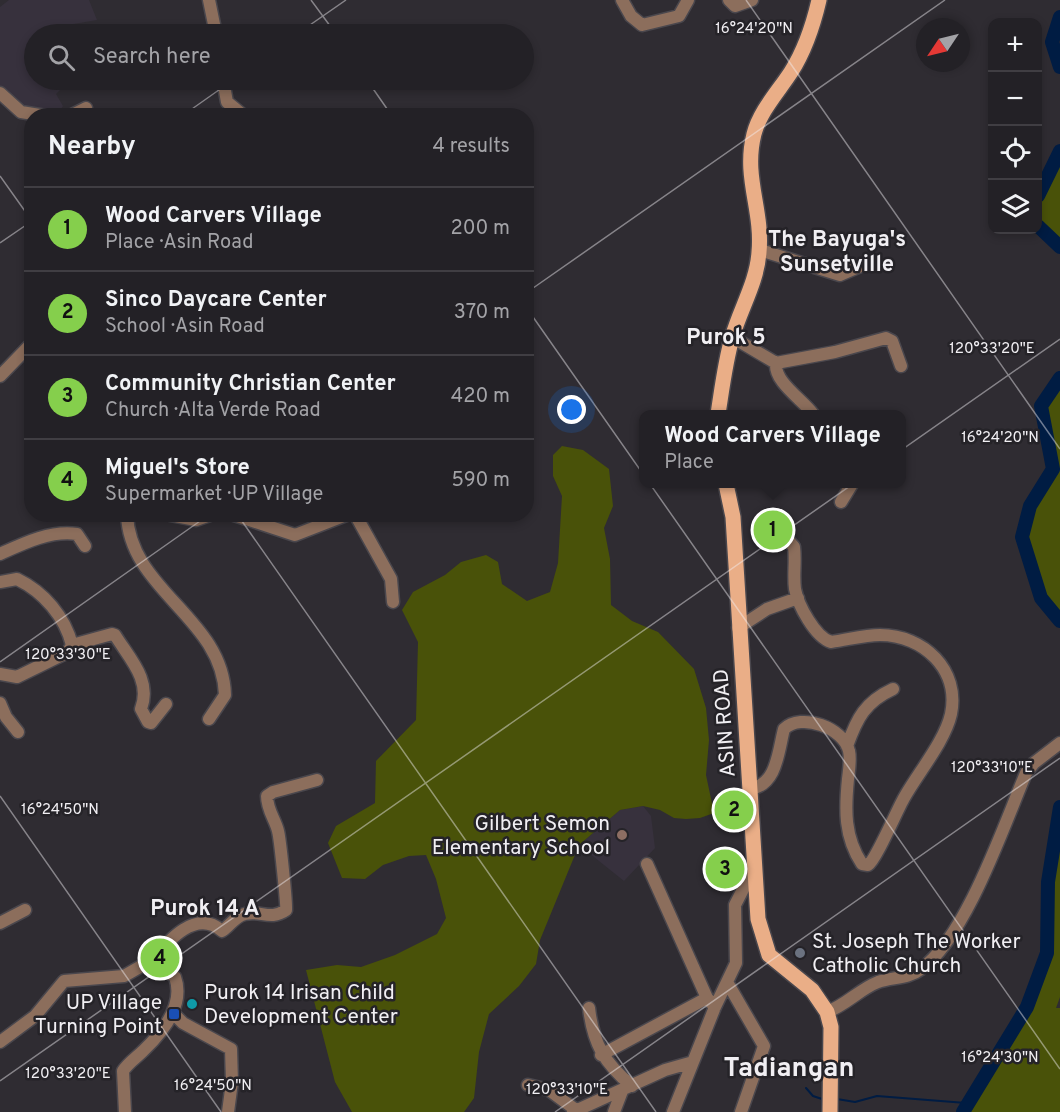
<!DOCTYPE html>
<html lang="en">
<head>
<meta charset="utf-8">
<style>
	body { margin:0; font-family:Overpass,sans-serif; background:#2b292e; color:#f1f3f6 }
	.controls { position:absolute; right:18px; top:18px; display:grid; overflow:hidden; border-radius:12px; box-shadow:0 3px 9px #0003 }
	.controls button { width:54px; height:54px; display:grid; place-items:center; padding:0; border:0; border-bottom:2px solid #403e43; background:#232126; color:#f1f3f6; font:30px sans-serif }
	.compass { position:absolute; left:916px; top:18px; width:54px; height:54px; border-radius:50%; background:#232126; box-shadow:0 3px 9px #0003; rotate:235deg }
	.you { position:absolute; left:572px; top:410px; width:21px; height:21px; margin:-15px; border:4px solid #fff; border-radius:50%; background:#1a73e8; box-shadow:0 0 0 9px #1a73e833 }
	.badge { display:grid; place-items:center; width:39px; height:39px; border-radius:50%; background:#85cf4c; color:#111; font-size:20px; font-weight:700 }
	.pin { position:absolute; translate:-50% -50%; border:3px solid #fff; box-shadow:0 2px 6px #0006 }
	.popup { position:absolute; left:639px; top:410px; width:267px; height:78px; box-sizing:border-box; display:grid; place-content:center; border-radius:12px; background:#232126; filter:drop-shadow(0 2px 4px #0005); font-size:20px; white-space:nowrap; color:#a3a3a7 }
	.popup b { font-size:22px; color:#f1f3f6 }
	.popup::after { content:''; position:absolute; left:50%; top:100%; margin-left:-12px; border:12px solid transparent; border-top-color:#232126 }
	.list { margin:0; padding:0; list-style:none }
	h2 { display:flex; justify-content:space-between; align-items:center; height:78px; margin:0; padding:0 24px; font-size:26px }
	h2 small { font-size:20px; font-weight:400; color:#a3a3a7 }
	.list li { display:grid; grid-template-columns:39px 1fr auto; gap:18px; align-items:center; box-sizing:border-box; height:84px; padding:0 24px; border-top:2px solid #403e43 }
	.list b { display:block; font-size:22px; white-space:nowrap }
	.list p { margin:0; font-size:20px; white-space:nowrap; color:#a3a3a7 }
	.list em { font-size:20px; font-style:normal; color:#a3a3a7 }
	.icon { flex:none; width:33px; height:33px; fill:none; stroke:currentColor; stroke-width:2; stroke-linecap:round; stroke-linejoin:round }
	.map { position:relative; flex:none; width:1060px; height:1112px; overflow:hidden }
	.search { position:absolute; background:#232126; box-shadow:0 3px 9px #0003; left:24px; top:24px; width:510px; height:66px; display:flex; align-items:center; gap:15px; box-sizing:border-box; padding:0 21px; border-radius:33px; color:#a3a3a7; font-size:22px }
	.panel { position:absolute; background:#232126; box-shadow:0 3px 9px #0003; left:24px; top:108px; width:510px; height:414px; border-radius:24px }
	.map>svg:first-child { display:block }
	.built { fill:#37313d }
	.green { fill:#495209 }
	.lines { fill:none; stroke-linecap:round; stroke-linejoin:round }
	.stream { stroke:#001c43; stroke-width:2 }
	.river { stroke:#001c43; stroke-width:14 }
	.minor-casing { stroke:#4a474d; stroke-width:15 }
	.major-casing { stroke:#4a474d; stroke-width:18 }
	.minor { stroke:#8c6e5c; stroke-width:12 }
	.major { stroke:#eaae87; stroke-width:15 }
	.ticks { fill:none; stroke:#f1eff3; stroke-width:1.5; stroke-opacity:0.45 }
	.education-dot { fill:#8d6e63; stroke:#252328; stroke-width:2 }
	.worship-dot { fill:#6b7280; stroke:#252328; stroke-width:2 }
	.culture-dot { fill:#0f9aa8; stroke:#252328; stroke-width:2 }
	.transit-dot { fill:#1a4fb4; stroke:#252328; stroke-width:2 }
	.labels { text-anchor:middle; stroke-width:5; stroke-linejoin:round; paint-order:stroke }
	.street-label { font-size:21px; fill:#f1eff3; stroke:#252328 }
	.poi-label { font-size:21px; fill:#f1eff3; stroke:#252328; text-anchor:end }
	.neighbourhood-label { font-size:22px; font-weight:bold; fill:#f1eff3; stroke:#252328 }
	.district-label { font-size:27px; font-weight:bold; fill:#f1eff3; stroke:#252328 }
	.ticks-label { font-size:15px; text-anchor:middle; fill:#f1eff3; stroke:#252328; stroke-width:5; stroke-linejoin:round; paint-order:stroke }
</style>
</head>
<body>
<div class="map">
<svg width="1060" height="1112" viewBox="0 0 1060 1112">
	<rect width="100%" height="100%" fill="#2f2c32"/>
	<!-- built -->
	<path class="built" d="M9,0H89L97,20L62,26L64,34H34V80H60V90L56,94L63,106L58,114L26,112L0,90V7Z
		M643,806L651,816L655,848L624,881L579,845L620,810Z"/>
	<!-- green -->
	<path class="green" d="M1060,151V247L1038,226V196Z
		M1060,378V621L1041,598L1022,537L1030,506L1053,469L1041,406Z
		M562,446L583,450L609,469L613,506L604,528L610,559L611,605L632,621L658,632L694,669L706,708L709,740L706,775L714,813L700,818L686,819L674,818L660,810L643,806L620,810L579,845L540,940L536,964L519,986L489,1014L479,1052L474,1098L464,1112H352L335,1082L306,970L337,965L361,967L395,955L437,934L446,918L436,879L426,855L409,856L383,865L365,879L342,878L328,843L336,826L375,803L376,761L416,720L418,642L402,610L413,592L445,575L461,562L486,555L498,562L502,584L527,601L550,592L558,563L562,496L553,476V455Z
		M1060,807V997L1056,1008H1060V1112H963L1027,1007L1047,953L1048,882Z"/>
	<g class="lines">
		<!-- stream -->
		<path class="stream" d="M806,1088L813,1096L822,1099V1112
			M837,1099L855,1102L877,1096L966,1103"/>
		<!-- river -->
		<path class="river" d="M1060,17L1052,42L1060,67
			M1038,196L1060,151
			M1038,226L1060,247
			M1060,378L1041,406L1053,469L1030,506L1022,537L1041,598L1060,621
			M963,1112L1027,1007L1047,953L1048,882L1060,807"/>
		<!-- minor casing -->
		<g class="minor-casing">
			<path id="minor" d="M209,0L216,34
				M622,0L631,16L642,25L679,16L688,0
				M729,0L735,6L752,0
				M223,80L227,102L244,116
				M0,93L21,112L46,116
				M70,116L86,108
				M760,250L840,275L872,261
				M732,337L776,363L835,352L886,338L892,341L901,366
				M776,363C774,382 802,399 813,414
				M0,376L32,343
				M841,502L852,484
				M127,514C129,590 223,618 225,695L209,719
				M165,514L196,520L213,514
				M231,514L295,535L349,514
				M355,514L391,579L393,602
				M0,554C24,543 51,530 77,534L85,546
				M0,582L17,579C44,592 65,617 72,645
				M738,628L767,609L798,598
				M0,674L17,677L68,652L72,645L112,634L115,635C129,658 152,680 141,709L148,722L151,723L166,704
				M0,703L6,717L18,732
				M847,746C857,718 865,702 893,689
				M750,789C777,785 778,752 784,729C801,712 844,728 849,751C851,759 849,770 848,779C845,809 844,837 862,864L868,865C876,860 897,810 904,798C918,773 945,741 951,714C960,670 924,635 880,635C864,635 847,640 831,642C815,637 798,605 795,589C793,575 796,561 794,547L782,533
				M647,864L707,998L715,1007
				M0,923L25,910
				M152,960C168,941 196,908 222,931C230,926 235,916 245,914C261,910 270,921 286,910C287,906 280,838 278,831C275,819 267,810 267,796L273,792L317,780
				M727,982L764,1046L741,1112
				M589,1008C593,1043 604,1063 632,1086
				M827,1012C846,1005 860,989 878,982C893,977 908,979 921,969C966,937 1004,825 1026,773L1034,763L1060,743
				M174,1014L183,1023L231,1049L232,1082L228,1112
				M0,1042L35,1016L64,981L124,976L152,960L175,977C185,1005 163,1032 143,1051C136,1058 128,1063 123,1071L125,1112
				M601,1055L707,998
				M528,1085L549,1090L576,1110
				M573,1112L665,1070L693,1062
				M614,1112L622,1091
				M673,1112L715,1007L736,963L735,905L755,866"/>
		</g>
		<!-- major casing -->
		<g class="major-casing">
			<path id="major" d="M718,414C722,389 725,363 732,338C740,309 757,283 759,252C763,210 743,177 754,134C760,111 778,92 791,72C805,50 813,26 819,0
				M726,484L733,517L758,919L769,955L812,990L827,1012L831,1027L830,1112"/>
		</g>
		<!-- minor -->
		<use href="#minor" class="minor"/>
		<!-- major -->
		<use href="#major" class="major"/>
	</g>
	<!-- ticks -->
	<path class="ticks" d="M311,0L336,34M746,0L1060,449M297,34L346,0M367,80L392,116M182,116L233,80M0,176L32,221M0,243L32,221M526,293L945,0M526,307L1060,1069M237,514L656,1112M0,662L210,514M0,796L221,1112M0,1081L1060,339M555,1112L1060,758"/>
	<!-- markers -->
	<circle class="education-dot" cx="622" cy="835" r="6"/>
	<circle class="worship-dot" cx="800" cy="953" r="6"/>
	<circle class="culture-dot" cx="192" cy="1004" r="6"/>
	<rect class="transit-dot" x="168" y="1008" width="12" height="12" rx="3"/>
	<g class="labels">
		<!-- street labels -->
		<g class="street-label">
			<text transform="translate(724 723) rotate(-94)" y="7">ASIN ROAD</text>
		</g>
		<!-- poi labels -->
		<g class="poi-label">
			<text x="610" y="830">Gilbert Semon<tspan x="610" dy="24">Elementary School</tspan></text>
			<text x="812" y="948" text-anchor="start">St. Joseph The Worker<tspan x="812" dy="24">Catholic Church</tspan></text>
			<text x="204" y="999" text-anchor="start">Purok 14 Irisan Child<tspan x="204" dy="24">Development Center</tspan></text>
			<text x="162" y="1009">UP Village<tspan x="162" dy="24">Turning Point</tspan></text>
		</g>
		<!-- neighbourhood labels -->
		<g class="neighbourhood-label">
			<text x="837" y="246">The Bayuga's<tspan x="837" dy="25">Sunsetville</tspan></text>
			<text x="726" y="344">Purok 5</text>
			<text x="205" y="915">Purok 14 A</text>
		</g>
		<!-- district labels -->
		<g class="district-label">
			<text x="789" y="1076">Tadiangan</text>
		</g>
	</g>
	<g class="ticks-label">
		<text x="754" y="33">16°24'20"N</text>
		<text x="992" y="353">120°33'20"E</text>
		<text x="1000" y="442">16°24'20"N</text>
		<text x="68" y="659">120°33'30"E</text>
		<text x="992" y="772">120°33'10"E</text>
		<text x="60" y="814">16°24'50"N</text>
		<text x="1000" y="1062">16°24'30"N</text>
		<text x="68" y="1078">120°33'20"E</text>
		<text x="213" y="1090">16°24'50"N</text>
		<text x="567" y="1094">120°33'10"E</text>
	</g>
</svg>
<div class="controls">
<button>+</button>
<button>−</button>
<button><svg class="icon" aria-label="locate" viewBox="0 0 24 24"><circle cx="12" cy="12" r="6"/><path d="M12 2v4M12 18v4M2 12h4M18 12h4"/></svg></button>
<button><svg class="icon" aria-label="layers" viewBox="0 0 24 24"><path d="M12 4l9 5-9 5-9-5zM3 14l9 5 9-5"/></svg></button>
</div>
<svg class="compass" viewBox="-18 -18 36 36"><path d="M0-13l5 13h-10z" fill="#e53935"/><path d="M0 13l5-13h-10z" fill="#a3a3a7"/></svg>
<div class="you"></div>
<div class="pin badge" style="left:773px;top:530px">1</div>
<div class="popup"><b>Wood Carvers Village</b>Place</div>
<div class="pin badge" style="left:734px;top:810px">2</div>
<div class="pin badge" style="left:725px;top:869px">3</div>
<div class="pin badge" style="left:160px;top:958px">4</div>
<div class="search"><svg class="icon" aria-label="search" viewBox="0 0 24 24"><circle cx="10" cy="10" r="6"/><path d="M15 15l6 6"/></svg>Search here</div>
<section class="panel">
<h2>Nearby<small>4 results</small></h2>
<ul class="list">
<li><span class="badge">1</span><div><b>Wood Carvers Village</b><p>Place · Asin Road</p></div><em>200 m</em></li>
<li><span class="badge">2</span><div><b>Sinco Daycare Center</b><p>School · Asin Road</p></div><em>370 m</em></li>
<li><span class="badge">3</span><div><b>Community Christian Center</b><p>Church · Alta Verde Road</p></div><em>420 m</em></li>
<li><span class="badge">4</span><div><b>Miguel's Store</b><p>Supermarket · UP Village</p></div><em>590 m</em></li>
</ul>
</section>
</div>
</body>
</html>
